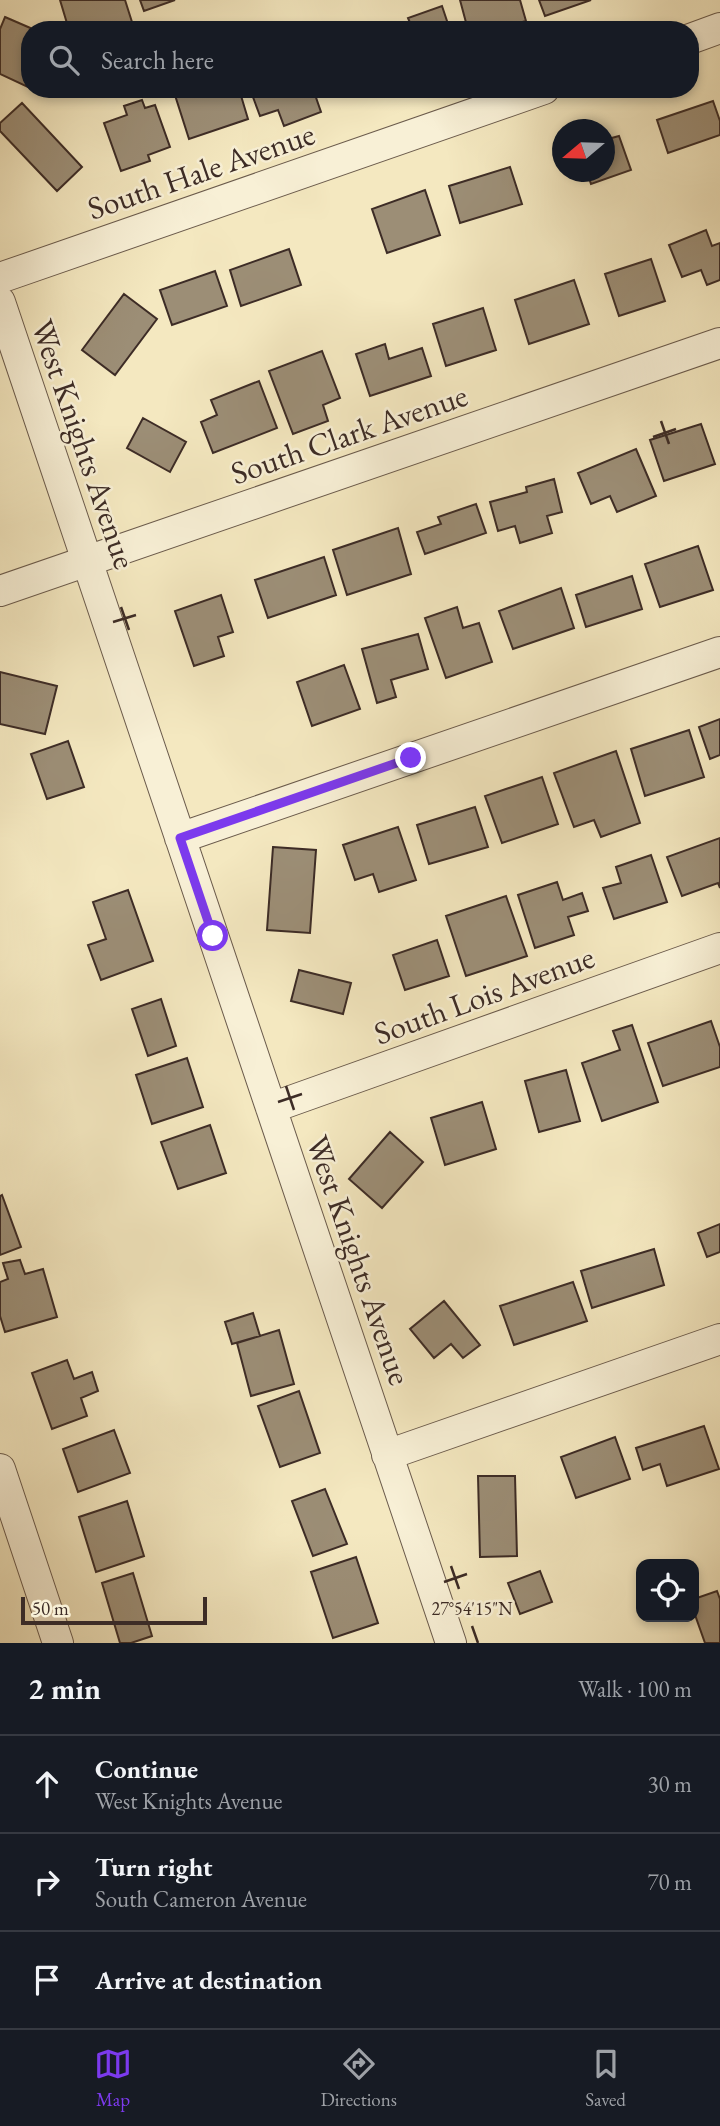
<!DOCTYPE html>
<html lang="en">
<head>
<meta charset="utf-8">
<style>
	body { margin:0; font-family:"EB Garamond",serif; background:#20242c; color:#f1f3f6 }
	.controls { position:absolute; right:21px; bottom:21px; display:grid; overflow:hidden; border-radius:14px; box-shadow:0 4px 10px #0003 }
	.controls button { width:63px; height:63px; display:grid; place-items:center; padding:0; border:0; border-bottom:2px solid #363941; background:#171b24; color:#f1f3f6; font:35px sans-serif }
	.compass { position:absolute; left:552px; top:119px; width:63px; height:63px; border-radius:50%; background:#171b24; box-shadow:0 4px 10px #0003; rotate:251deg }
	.scale { position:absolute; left:21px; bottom:18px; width:186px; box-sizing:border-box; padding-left:7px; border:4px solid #3d2c26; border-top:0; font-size:19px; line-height:24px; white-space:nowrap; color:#3d2c26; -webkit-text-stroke:5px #f8f0d6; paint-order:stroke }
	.stop { position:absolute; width:21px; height:21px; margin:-16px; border:5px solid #7c3aed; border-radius:50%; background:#fff }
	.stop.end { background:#7c3aed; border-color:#fff; box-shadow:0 2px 7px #0008 }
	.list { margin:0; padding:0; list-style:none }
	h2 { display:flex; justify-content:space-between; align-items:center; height:91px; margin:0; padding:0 28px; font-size:30px }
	h2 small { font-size:23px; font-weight:400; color:#9ea1a6 }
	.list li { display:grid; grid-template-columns:46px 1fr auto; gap:21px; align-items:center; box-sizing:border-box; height:98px; padding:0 28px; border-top:2px solid #363941 }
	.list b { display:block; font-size:26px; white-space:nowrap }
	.list p { margin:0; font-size:23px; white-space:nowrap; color:#9ea1a6 }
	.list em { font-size:23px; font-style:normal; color:#9ea1a6 }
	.icon { flex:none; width:38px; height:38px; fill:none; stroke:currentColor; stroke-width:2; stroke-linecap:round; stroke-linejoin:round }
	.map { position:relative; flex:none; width:720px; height:1643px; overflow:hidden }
	.search { position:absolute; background:#171b24; box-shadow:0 4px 10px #0003; left:21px; right:21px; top:21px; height:77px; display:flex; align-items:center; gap:18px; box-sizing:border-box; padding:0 24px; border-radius:28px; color:#9ea1a6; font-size:26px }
	.sheet { height:385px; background:#171b24 }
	nav { display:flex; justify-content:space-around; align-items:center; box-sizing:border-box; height:98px; border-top:2px solid #363941; background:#171b24; font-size:19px; color:#9ea1a6 }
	nav a { display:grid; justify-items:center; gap:4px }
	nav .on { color:#7c3aed }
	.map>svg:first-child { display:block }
	.building { fill:#9c8e76; stroke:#3d2c26; stroke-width:2 }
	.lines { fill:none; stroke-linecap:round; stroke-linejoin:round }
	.street-casing { stroke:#6b5b4c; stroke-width:32 }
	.street { stroke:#f8f0d6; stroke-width:30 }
	.route { stroke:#7c3aed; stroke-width:9 }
	.ticks { fill:none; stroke:#3d2c26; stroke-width:2.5 }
	.labels { text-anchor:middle; stroke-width:5; stroke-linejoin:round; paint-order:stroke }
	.street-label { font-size:32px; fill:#3d2c26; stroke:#f8f0d6 }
	.ticks-label { font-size:18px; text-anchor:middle; fill:#3d2c26; stroke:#f8f0d6; stroke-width:5; stroke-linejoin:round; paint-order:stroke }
</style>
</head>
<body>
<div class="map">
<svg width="720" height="1643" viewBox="0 0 720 1643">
	<rect width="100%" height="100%" fill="#f4e8c0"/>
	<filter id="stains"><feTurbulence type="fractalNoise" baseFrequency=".00286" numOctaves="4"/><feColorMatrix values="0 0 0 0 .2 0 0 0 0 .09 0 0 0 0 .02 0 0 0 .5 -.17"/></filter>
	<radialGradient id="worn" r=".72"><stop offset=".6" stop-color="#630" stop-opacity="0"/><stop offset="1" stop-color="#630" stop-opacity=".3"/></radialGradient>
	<!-- building -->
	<path class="building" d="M60,0H125L132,22L107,30H69Z
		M140,0H175L144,11Z
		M460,0H520L526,21L494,30H468Z
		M539,0H591L545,16Z
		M442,6L450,30H413L408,18Z
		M5,17L35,30H30V88L0,74V29Z
		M182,89H239L248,119L189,139L174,92Z
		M250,89H313L321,112L284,126L278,110L260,116Z
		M142,100L145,108L155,105L170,147L148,155L150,161L121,171L104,123L127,115L124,106Z
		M713,101L720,121V135L668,153L657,120Z
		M22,103L82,167L57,191L0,131V123Z
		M619,136L631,170L591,184L587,172H604V140Z
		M510,167L522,204L460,223L449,186Z
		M425,190L440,235L387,253L372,209Z
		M706,230L712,246L720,243V280L707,285L701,270L682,277L669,245Z
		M289,249L301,285L241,306L230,270Z
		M651,259L665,301L619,316L605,274Z
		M215,271L227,306L172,325L160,290Z
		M574,280L589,324L529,344L515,300Z
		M124,294L157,319L115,375L82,350Z
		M483,308L496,350L446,366L433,324Z
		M385,344L389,359L422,348L431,376L370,396L356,354Z
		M322,351L340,398L323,405L328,421L293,434L269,371Z
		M259,381L277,428L213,453L201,422L217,415L211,400Z
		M143,418L186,442L170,472L127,448Z
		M701,424L715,464L664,481L650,440Z
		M636,449L656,496L617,512L610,496L591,504L578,473Z
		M554,479L562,512L547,516L552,533L520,543L515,526L498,531L490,502L527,492L526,487Z
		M476,504L486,533L425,554L417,532L441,524L438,517Z
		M398,528L411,574L347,595L333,550Z
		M698,546L713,590L660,607L645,564Z
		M324,557L336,595L268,618L255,580Z
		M632,576L642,609L586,627L576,595Z
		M561,588L574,628L513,649L499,611Z
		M221,595L233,632L218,637L224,656L194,666L175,611Z
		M457,607L463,628L479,623L492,662L446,678L425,618Z
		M418,634L428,669L391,680L396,697L377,703L362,649Z
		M344,665L360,709L312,726L297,682Z
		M0,672L57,686L45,734L0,724Z
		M720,719V755L710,759L699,727Z
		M689,730L704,777L645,796L631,749Z
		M68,741L84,787L47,799L31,754Z
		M616,751L640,823L601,837L594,820L574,827L554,773Z
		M542,777L558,824L502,843L485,796Z
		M475,807L488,847L429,864L417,825Z
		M398,827L416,880L379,892L373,874L355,880L343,845Z
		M720,838V888L718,883L682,896L667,857Z
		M273,847L316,850L310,933L267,930Z
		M651,855L667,902L614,919L603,888L621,883L616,867Z
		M557,882L563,900L582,893L588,911L568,917L574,935L535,948L518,895Z
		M128,890L153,961L101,980L88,945L106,939L93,902Z
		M506,896L527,956L466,976L446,916Z
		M437,940L449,976L405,990L393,955Z
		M299,970L351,983L343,1014L291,1001Z
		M161,999L176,1046L148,1056L132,1009Z
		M711,1021L720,1047V1067L663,1086L648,1043Z
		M632,1025L658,1102L602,1121L582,1063L620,1050L613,1031Z
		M187,1058L203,1107L152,1124L136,1075Z
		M566,1070L580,1121L539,1132L525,1081Z
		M482,1102L496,1149L445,1165L431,1118Z
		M210,1125L226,1173L178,1189L161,1142Z
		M390,1132L423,1162L382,1208L349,1179Z
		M2,1195L21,1247L0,1255V1196Z
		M720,1224V1252L707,1257L698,1233Z
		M654,1249L664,1285L592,1308L581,1271Z
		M20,1260L25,1274L43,1269L57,1317L5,1332L0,1316V1282L8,1279L3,1263Z
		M573,1282L587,1321L514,1345L500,1306Z
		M444,1301L480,1345L463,1358L451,1344L434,1358L410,1329Z
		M253,1313L260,1336L232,1344L225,1322Z
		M279,1330L294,1384L251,1396L237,1343Z
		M67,1360L74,1379L92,1372L98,1391L81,1398L87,1416L52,1429L32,1373Z
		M299,1391L320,1453L280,1467L258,1406Z
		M704,1426L719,1469L667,1486L660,1464L643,1470L636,1448Z
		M114,1430L130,1473L78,1492L63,1449Z
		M615,1437L630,1479L576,1498L561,1457Z
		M478,1476H515L517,1556L480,1557Z
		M325,1489L347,1544L313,1556L292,1501Z
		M127,1501L144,1556L96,1572L79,1517Z
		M356,1557L378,1623L333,1638L311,1572Z
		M540,1571L552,1602L520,1614L508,1583Z
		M133,1573L152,1636L131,1643H120L102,1583Z
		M717,1591L720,1599V1643H705L694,1612V1599Z"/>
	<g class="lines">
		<!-- street casing -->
		<g class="street-casing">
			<path id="street" d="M690,39L720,28
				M0,278L544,89
				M0,302L451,1643
				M0,591L720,343
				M180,838L720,652
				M271,1108L720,948
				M387,1455L720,1339
				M0,1469L58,1643"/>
		</g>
		<!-- street -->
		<use href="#street" class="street"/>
	</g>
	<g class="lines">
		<!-- route -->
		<path class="route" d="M213,936L180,838L411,758"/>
	</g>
	<!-- ticks -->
	<path class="ticks" d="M661,421L669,444M653,437L676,429M121,607L129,630M113,622L136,615M286,1086L294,1110M278,1102L302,1094M451,1566L459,1589M444,1582L467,1574M472,1626L478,1643"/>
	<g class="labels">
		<!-- street labels -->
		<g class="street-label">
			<text transform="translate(201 171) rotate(-19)" y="11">South Hale Avenue</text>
			<text transform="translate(349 434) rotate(-19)" y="11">South Clark Avenue</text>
			<text transform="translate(84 444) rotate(71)" y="11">West Knights Avenue</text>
			<text transform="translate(484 995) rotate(-20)" y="11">South Lois Avenue</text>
			<text transform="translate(359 1260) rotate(71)" y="11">West Knights Avenue</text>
		</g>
	</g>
	<g class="ticks-label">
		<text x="472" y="1615">27°54'15"N</text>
	</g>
	<rect width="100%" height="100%" filter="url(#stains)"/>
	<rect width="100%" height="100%" fill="url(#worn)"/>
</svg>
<div class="controls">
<button><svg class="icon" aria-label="locate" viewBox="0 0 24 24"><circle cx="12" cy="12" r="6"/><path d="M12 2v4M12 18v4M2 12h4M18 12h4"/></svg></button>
</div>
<svg class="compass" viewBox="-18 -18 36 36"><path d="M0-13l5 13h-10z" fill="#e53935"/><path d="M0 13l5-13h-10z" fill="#9ea1a6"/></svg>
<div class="scale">50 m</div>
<div class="stop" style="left:213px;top:936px"></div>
<div class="stop end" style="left:411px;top:758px"></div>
<div class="search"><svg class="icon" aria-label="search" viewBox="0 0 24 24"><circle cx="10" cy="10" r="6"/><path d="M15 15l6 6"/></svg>Search here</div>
</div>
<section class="sheet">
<h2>2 min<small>Walk · 100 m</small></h2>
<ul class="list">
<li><svg class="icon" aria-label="ahead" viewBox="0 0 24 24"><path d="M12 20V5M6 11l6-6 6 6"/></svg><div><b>Continue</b><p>West Knights Avenue</p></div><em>30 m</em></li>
<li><svg class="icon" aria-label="right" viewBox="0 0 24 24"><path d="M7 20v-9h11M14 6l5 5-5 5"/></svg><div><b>Turn right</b><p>South Cameron Avenue</p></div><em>70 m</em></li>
<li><svg class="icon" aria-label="arrive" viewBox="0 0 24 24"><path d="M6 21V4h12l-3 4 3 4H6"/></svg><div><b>Arrive at destination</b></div></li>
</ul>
</section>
<nav>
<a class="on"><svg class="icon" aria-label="map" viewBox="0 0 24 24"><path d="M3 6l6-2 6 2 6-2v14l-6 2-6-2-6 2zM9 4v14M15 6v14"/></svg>Map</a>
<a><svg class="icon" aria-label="directions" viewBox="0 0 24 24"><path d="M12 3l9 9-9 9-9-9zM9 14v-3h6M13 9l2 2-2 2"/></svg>Directions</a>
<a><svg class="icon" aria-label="saved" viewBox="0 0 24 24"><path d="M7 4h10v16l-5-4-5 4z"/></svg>Saved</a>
</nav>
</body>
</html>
